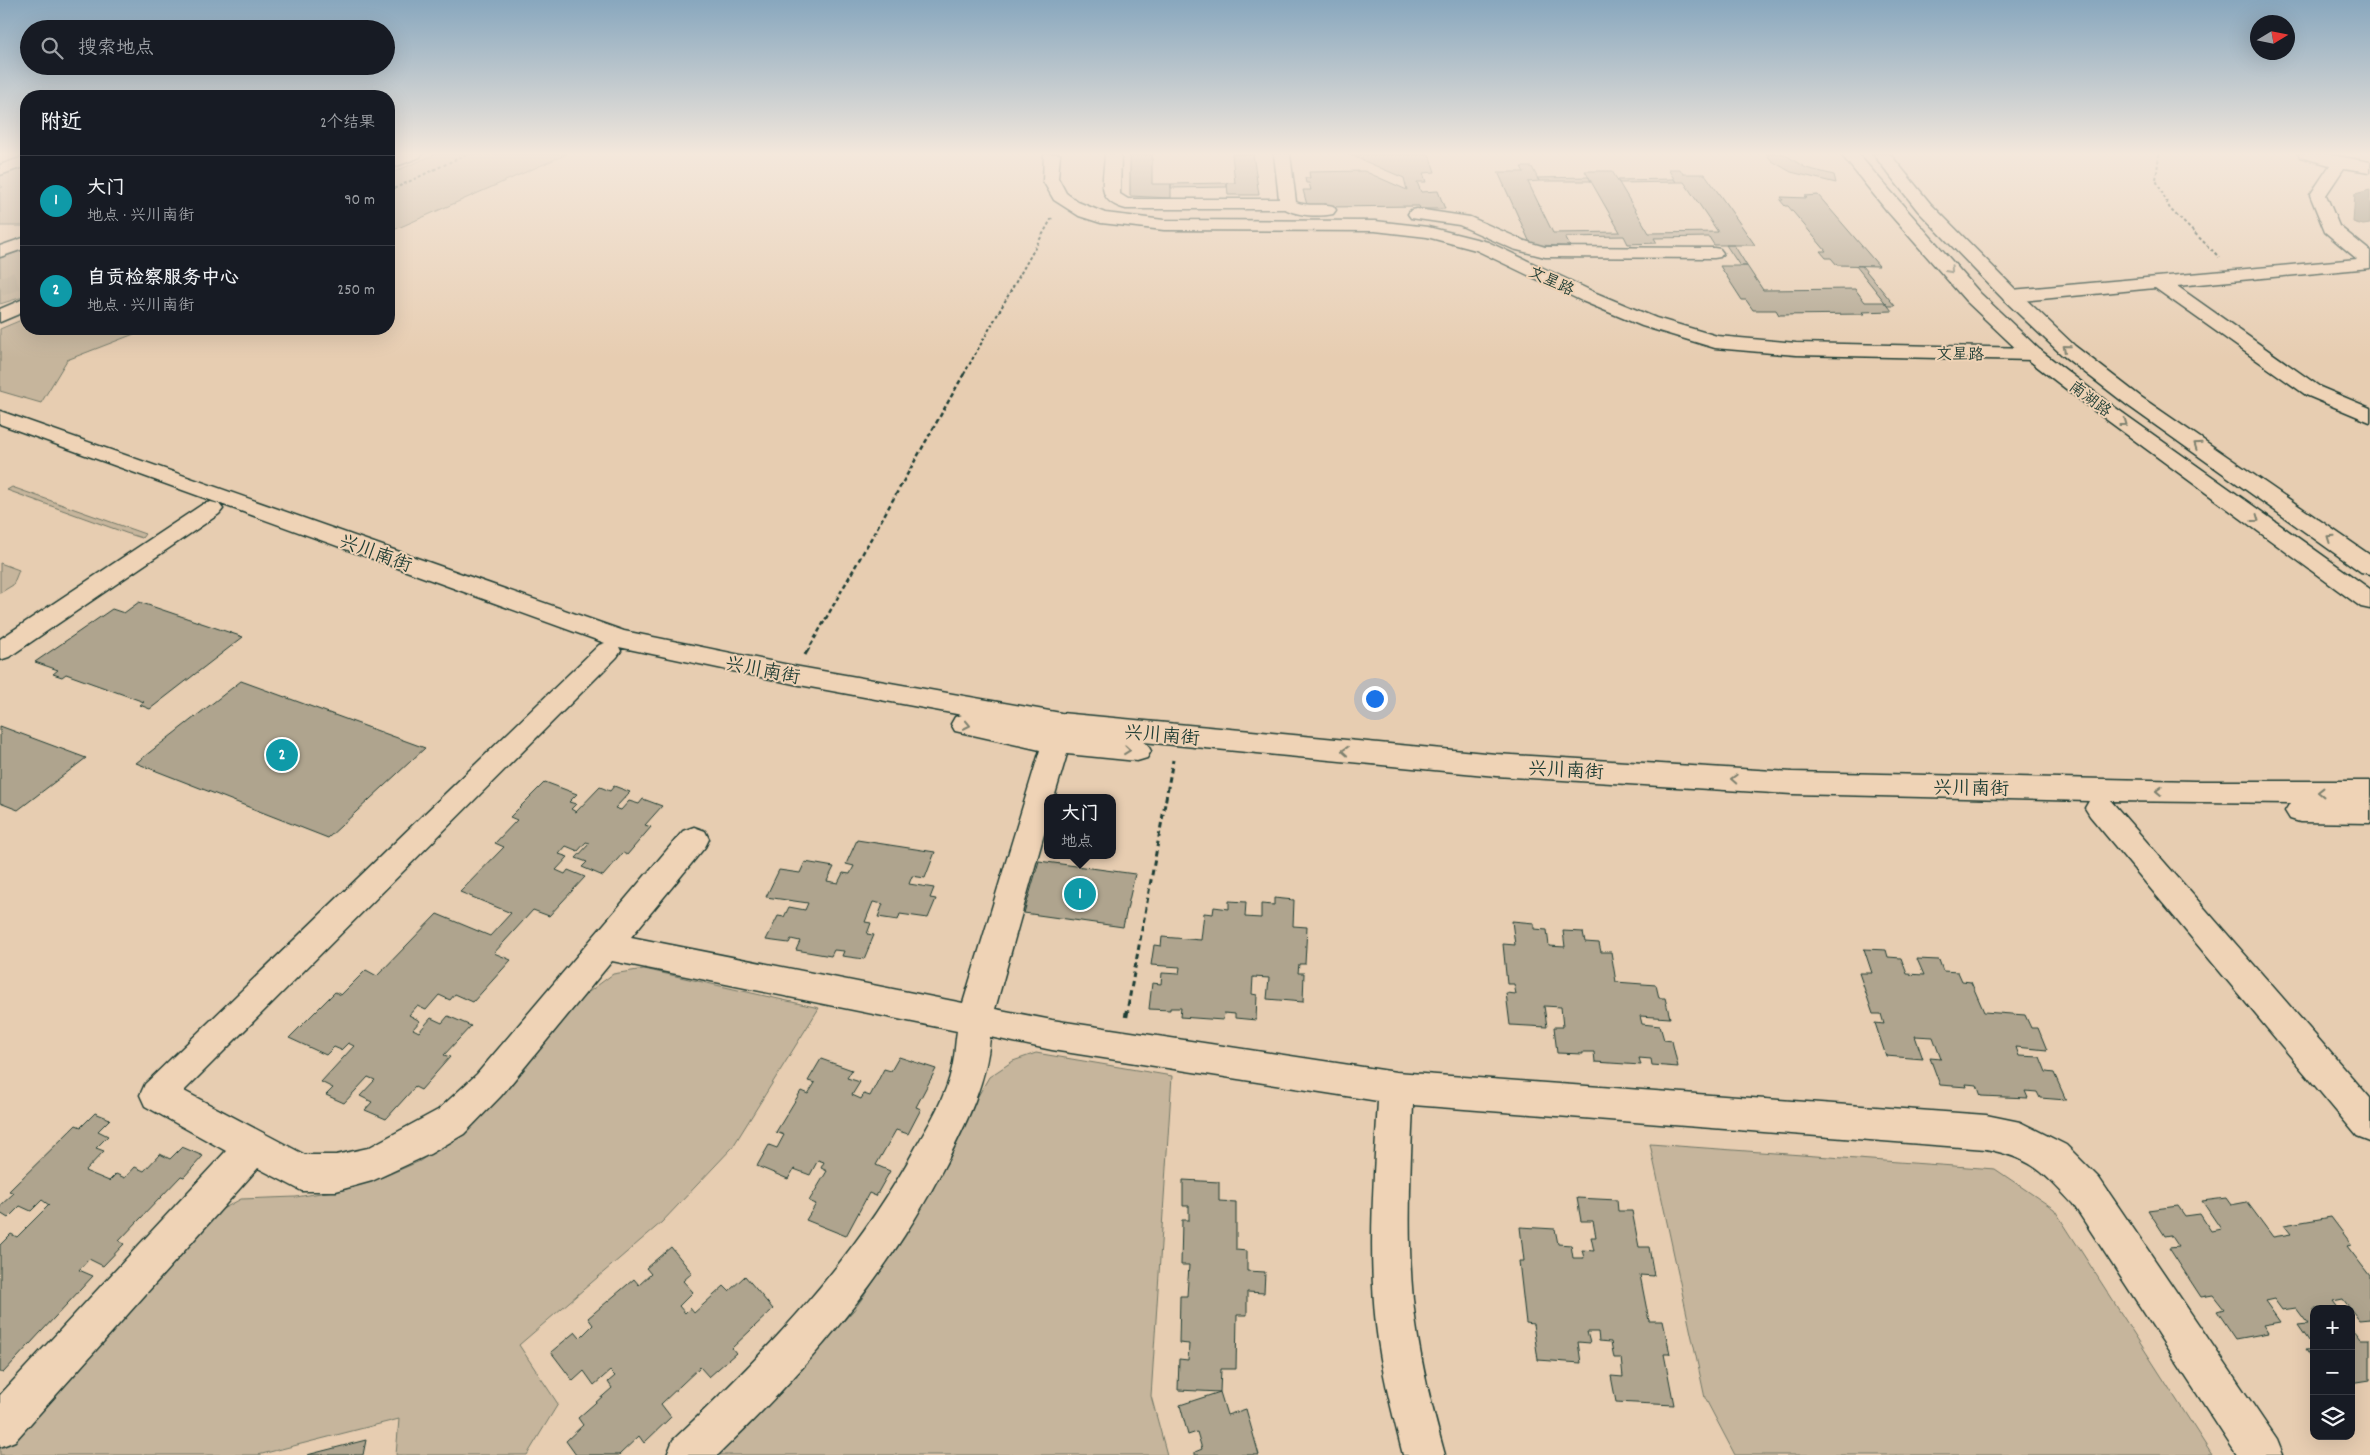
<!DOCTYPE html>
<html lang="zh">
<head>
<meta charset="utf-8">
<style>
	body { margin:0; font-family:Dekko,"LXGW WenKai TC",sans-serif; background:#20242c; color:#f1f3f6 }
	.controls { position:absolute; right:15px; bottom:15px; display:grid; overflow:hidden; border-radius:10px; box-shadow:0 5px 20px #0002 }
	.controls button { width:45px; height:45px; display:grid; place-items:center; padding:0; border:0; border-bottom:1px solid #363941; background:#171b24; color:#f1f3f6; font:25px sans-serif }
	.compass { position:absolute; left:2250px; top:15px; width:45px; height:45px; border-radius:50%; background:#171b24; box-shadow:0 5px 20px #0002; rotate:80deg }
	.you { position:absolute; left:1374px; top:698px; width:18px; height:18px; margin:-12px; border:4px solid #fff; border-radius:50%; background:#1a73e8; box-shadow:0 0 0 8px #1a73e833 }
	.badge { display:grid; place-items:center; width:32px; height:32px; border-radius:50%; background:#1f6fb2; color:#fff; font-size:16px; font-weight:700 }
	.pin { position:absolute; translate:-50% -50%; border:2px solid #fff; box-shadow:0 1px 5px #0006 }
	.popup { position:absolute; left:1044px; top:794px; width:72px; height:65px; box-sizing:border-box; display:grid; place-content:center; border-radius:10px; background:#171b24; filter:drop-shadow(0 1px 4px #0005); font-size:16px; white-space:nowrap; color:#9ea1a6 }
	.popup b { font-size:19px; color:#f1f3f6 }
	.popup::after { content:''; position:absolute; left:50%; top:100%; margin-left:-10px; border:10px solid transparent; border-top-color:#171b24 }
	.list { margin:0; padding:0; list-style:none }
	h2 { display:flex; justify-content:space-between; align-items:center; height:65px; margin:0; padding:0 20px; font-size:21px }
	h2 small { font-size:16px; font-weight:400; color:#9ea1a6 }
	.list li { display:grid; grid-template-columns:32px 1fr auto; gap:15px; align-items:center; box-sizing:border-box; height:90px; padding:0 20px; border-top:1px solid #363941 }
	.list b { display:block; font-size:19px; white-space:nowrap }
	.list p { margin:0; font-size:16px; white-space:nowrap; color:#9ea1a6 }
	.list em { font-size:16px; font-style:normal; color:#9ea1a6 }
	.icon { flex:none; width:28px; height:28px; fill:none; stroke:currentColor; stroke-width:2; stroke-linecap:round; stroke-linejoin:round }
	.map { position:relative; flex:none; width:2370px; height:1455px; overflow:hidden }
	.search { position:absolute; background:#171b24; box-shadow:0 5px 20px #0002; left:20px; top:20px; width:375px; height:55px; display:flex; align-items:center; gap:12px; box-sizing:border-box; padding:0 18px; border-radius:28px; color:#9ea1a6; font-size:19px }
	.panel { position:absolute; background:#171b24; box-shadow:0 5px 20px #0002; left:20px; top:90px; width:375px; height:245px; border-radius:20px }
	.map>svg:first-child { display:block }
	.green { fill:#c6b59c; stroke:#727968 }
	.water { fill:#98947f; stroke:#687161 }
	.building { fill:#afa48e; stroke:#1f3d34 }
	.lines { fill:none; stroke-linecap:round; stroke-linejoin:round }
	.highway-tunnel { stroke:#bfb098; stroke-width:18; stroke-dasharray:18 9; stroke-linecap:butt }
	.minor-casing { stroke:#1f3d34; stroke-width:3 }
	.major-casing { stroke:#1f3d34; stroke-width:3 }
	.path-far3 { stroke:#1f3d34; stroke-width:2; stroke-dasharray:3 2.5; stroke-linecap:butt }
	.path-far2 { stroke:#1f3d34; stroke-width:2.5; stroke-dasharray:4.5 3; stroke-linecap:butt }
	.path-far1 { stroke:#1f3d34; stroke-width:3; stroke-dasharray:5.5 4; stroke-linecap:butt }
	.path { stroke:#1f3d34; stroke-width:4.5; stroke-dasharray:7 5; stroke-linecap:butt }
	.minor { fill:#efd3b6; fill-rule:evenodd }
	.major { fill:#efd3b6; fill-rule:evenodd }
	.oneway { stroke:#7d806e }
	.labels { text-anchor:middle; stroke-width:4; stroke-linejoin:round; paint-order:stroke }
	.far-street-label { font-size:16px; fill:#1f3d34; stroke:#efd3b6 }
	.street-label { font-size:19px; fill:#1f3d34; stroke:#efd3b6 }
</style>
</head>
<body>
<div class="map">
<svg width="2370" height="1455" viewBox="0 0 2370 1455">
	<rect width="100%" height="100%" fill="#e7cdb1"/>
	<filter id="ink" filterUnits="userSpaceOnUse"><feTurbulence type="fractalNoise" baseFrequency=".02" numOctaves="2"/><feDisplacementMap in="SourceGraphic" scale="10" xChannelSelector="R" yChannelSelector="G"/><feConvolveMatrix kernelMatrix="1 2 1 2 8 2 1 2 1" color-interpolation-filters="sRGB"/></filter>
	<g filter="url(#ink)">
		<!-- green -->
		<path class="green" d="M436,154H567L389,232V174Z
			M26,165V226H0V188L3,187L0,185V173Z
			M26,249V296L0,304V258Z
			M26,318V329H147L67,360L41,403L0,391V329Z
			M12,487L145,534L142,538L126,533L7,490Z
			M0,563L19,570L13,585L0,593Z
			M644,969L819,1008L732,1148L662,1222L519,1345L558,1404L527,1455H396L399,1419L258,1455H0V1447L198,1229L219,1211L241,1199L296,1197L346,1189L383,1177L420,1161L454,1137L578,1000L613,974Z
			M1036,1053L1172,1076L1151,1396L1167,1455H720V1451L854,1310L905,1237L950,1158L974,1103L989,1077L1013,1061Z
			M1650,1144L1995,1169L2054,1209L2212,1455H1735L1705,1398Z"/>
		<!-- water -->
		<path class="water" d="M2370,190V224L2363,225L2353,222L2355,194Z"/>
		<!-- building -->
		<path class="building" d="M1130,154H1152V184H1171V198L1130,196Z
			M1232,154H1253L1259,195H1228L1227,183H1235Z
			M1348,154H1429L1435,172L1423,173L1426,182H1417L1421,192L1438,191L1445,209H1420L1419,206L1327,207L1326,204L1307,205L1303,190H1311L1309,183H1306L1305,178H1310L1309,172L1364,171L1407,190L1404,178Z
			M1784,154L1806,168L1834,175L1836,183L1791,172L1772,161L1766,154Z
			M1521,167H1532L1539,181L1528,182L1553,233L1620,232L1585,171H1612L1649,233L1718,232L1684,182H1676L1668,169H1680L1683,174H1705L1755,245H1714L1709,237L1654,238L1657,243L1628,244L1624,236L1565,237L1570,246L1531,245L1498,172H1524Z
			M1589,177L1591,181H1539L1537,178Z
			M1674,179L1676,182L1619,183L1617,180Z
			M1227,183V187L1171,188V184Z
			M1818,195L1879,266L1837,265L1831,258H1826L1820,251H1826L1788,206H1785L1780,200H1783L1781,197L1807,198L1804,196Z
			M1726,245H1734L1747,266H1740Z
			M1720,266H1747L1763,290L1855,289L1865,302H1885L1892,311L1862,312L1864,314L1779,315L1776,310H1753L1746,300H1742Z
			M1856,266H1862L1895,306H1888Z
			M139,602L243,637L150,709L140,705L144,702L66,674L62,677L53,674L58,670L35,662L112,609L124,613Z
			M241,681L425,748L328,838L136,763Z
			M0,726L86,758L18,810L0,803Z
			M545,782L577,794L569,802L576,804L571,809L576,812L600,787L610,791L614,786L630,792L615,808L621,810L629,801L639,804L643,799L662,806L645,825L651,827L627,855L623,853L603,876L582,867L587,862L576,858L590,843L586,842L578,851L566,846L559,854L568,857L556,870L565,874L568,870L585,877L549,916L533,910L494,953L511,960L473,1002L455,994L450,1000L439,995L426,1010L417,1006L409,1015L420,1021L413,1029L419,1032L431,1018L442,1023L448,1016L471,1026L444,1055L450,1057L421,1090L415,1087L386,1119L365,1110L372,1102L360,1096L375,1080L368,1077L344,1103L326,1095L333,1088L321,1082L354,1046L348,1043L341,1050L334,1047L326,1055L289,1038L335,992L341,995L366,970L377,976L437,914L490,936L511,913L460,892L504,847L495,843L517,820L510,817Z
			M857,840L935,852L925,878L912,876L909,884L934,888L930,898L936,899L928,918L900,914L898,920L878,917L883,904L873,902L865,922L871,923L867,934L874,935L864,959L842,956L844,951L834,950L831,956L796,950L800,941L791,939L789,943L766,940L778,916L784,917L789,907L805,910L808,903L766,897L779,870L800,873L805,862L834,867L827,881L838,883L843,873L850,874L854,866L846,864Z
			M1039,861L1135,874L1123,927L1024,913Z
			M1274,898L1294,900L1293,926L1307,927L1305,964H1299L1298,973H1304L1303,1002L1267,999L1269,978L1253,977L1252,994L1257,995L1256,1020L1235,1018V1014L1224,1013L1223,1020L1180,1017L1181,1008H1170V1010L1149,1009L1152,983L1161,984L1162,973L1179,974L1180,967L1151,965L1154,945L1161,946L1162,937L1201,940L1204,913L1213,914L1214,907L1229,909V901L1246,902L1245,917L1261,918V904L1274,905Z
			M1512,921L1534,923V929L1547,930L1549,946L1565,947L1563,931L1583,932L1585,942L1599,943L1601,952H1611L1616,982L1656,985L1659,998H1665L1670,1018L1640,1016L1642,1024L1660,1026L1664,1040L1672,1041L1678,1067L1652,1065L1651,1059L1639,1058L1641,1065L1595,1062L1594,1052H1583V1054L1557,1053L1554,1027H1563L1561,1007L1544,1006L1547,1027L1510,1025L1506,993L1516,994L1514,984H1507L1503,944L1515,945Z
			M1864,949L1886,950L1888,957L1901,958L1907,974L1924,975L1917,959L1939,960L1943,971L1958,972L1962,981L1971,982L1984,1012L2025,1015L2031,1028H2038L2047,1050L2016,1047L2019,1056L2040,1057L2046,1072L2054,1073L2066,1100L2040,1098L2037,1092L2025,1091L2028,1098L1981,1096L1977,1085L1966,1084L1967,1087L1940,1085L1930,1058L1941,1059L1933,1037L1915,1036L1923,1059L1886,1056L1875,1023L1884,1024L1881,1014H1873L1859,973H1872Z
			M899,1057L936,1069L916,1107L921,1109L908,1134L896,1130L876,1165L890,1171L876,1196L869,1193L846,1236L806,1220L816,1204L809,1201L827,1171L821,1168L824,1162L818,1160L810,1175L794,1169L788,1179L757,1166L769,1145L777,1148L784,1135L776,1132L801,1091L808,1094L815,1083L808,1081L821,1059L852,1070L847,1078L860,1082L852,1095L861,1099L864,1094L870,1096L884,1069L891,1071Z
			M95,1113L110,1119L98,1131L108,1136L96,1148L104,1151L85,1171L109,1181L116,1174L125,1178L135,1167L144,1171L160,1154L170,1159L182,1147L203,1156L184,1177L181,1176L119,1241L124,1244L103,1266L89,1259L79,1270L93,1276L3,1373L0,1372V1245L11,1234L17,1237L49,1205L42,1200L31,1211L20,1206L8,1218L0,1213V1206L14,1193L9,1191L76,1125L81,1127Z
			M1183,1180L1219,1182V1201L1236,1202V1250L1247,1251V1271L1265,1272L1264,1293L1247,1292V1315H1237L1236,1369H1221L1220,1392L1178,1390L1179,1359L1188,1360L1189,1344L1179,1343L1180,1296H1187L1189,1265H1181L1182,1220H1189V1206H1183Z
			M1577,1198L1617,1200L1618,1211H1632L1639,1247H1649L1654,1276L1640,1275L1649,1321H1663L1670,1354H1664L1674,1405L1616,1402L1611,1376L1623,1377L1621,1358H1614L1611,1342L1599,1341L1598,1332H1587L1590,1343L1578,1342L1581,1363L1538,1360L1533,1324L1526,1323L1519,1261H1524L1520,1227L1555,1229L1558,1244L1571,1245L1573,1258H1584L1582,1250L1594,1251L1591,1237H1596L1593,1221H1581Z
			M2226,1198L2231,1205L2247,1202L2273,1237L2291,1234L2284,1225L2331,1217L2352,1245L2347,1246L2370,1276V1319L2359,1320L2343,1299L2333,1301L2339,1309H2314V1348L2298,1325L2308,1324L2296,1308L2282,1310L2274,1299L2265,1301L2280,1322L2263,1325L2268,1333L2236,1339L2217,1311L2224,1309L2213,1295L2201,1297L2169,1248L2179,1247L2171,1235L2165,1236L2148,1210L2178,1206L2185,1216L2200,1214L2211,1231L2221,1229L2202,1201Z
			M671,1247L692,1273L683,1281L693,1292L679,1306L685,1313L690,1308L694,1313L724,1286L729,1291L745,1276L773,1309L732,1348L736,1353L709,1377L700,1367L661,1404L671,1417L644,1443L639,1436L619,1455H576L566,1441L583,1425L578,1418L612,1388L608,1382L615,1376L610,1371L594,1385L584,1371L573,1381L551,1352L575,1332L580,1338L593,1325L588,1318L634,1279L639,1285L651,1274L646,1268Z
			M2351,1326L2361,1339H2370V1380L2351,1383Z
			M2314,1349V1363L2305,1350Z
			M1220,1392L1227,1415L1246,1409L1259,1455H1195V1452L1202,1449L1197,1432L1188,1435L1180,1405Z
			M366,1440L363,1455H307Z"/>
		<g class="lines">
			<!-- highway-tunnel -->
			<path class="highway-tunnel" d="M0,287L26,277"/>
			<!-- minor casing -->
			<g class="minor-casing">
				<path id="minor" d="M399,154H422L420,157L389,169V158Z
					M1044,154H1060L1058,178L1066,193L1078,202L1105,213L1164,220L1375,221L1428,227L1488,242L1596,293L1656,318L1717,336L1796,343L2033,348L2040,350L2043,354L2040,358L2033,360L1796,355L1715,348L1642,326L1582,301L1476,250L1427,237L1375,231L1164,230L1101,223L1079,216L1054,200L1043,181Z
					M1105,154H1121L1120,194L1128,199H1279L1274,154H1290L1296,202C1307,207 1321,203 1333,206L1336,210L1333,214C1319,217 1298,216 1285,209H1126C1094,201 1104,181 1105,154Z
					M2298,154H2326L2370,162V172L2344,168L2326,195L2339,226L2370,251V268L2177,286L2320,387L2370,408V422L2306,395L2155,288L2011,302L2004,300L2002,296L2004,292L2011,290L2357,259L2325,232L2310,195L2330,165L2300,157Z
					M26,156V166L0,175V165Z
					M1417,209L1470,217L1525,241L1545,247L1714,248L1720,249L1723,253L1720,257L1714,258L1545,257L1513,249L1459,225L1411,218L1408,214L1411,210Z
					M26,237V248L0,257V246Z
					M26,298V311L0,322V309Z
					M0,411L624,631L794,666L1061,713L1496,754L1792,772L2194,781H2370V823L2300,822L2290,819L2285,811L2290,803L2111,801L2370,1098V1141L2357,1136L2090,816L2085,808L2089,801L1792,794L1496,776L1143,742L1147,744L1151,751L1147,758L1137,761L1067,754L1054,798H1048V820L995,1009L1052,1020L1396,1072L1986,1115L2020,1122L2066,1145L2099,1178L2277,1440L2283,1455H2237L2073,1204C2041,1170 2033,1159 1986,1149L1413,1105C1410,1178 1406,1253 1416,1325C1422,1369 1433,1412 1445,1455H1403C1392,1412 1381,1369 1376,1325C1368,1251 1374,1175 1378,1101L1052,1050L990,1037C987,1081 967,1122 947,1161C890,1274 808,1368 718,1455H667L673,1440C766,1353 855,1260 916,1147C930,1123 946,1096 952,1068C955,1056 955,1043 957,1031L612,961L501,1096L464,1134L430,1154L372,1181L336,1191H302L258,1168L15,1441L0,1447V1395L226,1151L145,1106L140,1095L145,1084L599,645L605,643L0,424ZM619,647L794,684L962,715L955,717L951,724L955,731L1040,750L963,1003L631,937L705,847L709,839L705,831L694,827L683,831L477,1074L438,1110L368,1148L336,1155H305L184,1091L617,657L621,651Z
					M211,502L219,504L223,509L219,514L9,657L0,660V639L203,504Z"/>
			</g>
			<!-- major casing -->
			<g class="major-casing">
				<path id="major" d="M1841,154H1858L1980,293L2040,350L2106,401L2370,589V609L2361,607L2092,409L2026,358L1966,301L1887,211Z
					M1873,154H1890L1930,203L2018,292L2075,346L2141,397L2370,555V574L2361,572L2127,405L2061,354L2004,300L1918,211Z"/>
			</g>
			<!-- path-far3 -->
			<path class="path-far3" d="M2159,154L2156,180L2170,209L2219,257
				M389,191L467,154
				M964,374L1053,216"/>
			<!-- path-far2 -->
			<path class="path-far2" d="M807,652L965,372"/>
			<!-- path-far1 -->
			<path class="path-far1" d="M805,655L807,651
				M1128,1006L1173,760"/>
			<!-- path -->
			<path class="path" d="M1126,1017L1128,1005"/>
			<!-- minor -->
			<use href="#minor" class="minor"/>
			<!-- major -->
			<use href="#major" class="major"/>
		</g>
		<!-- one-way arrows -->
		<defs><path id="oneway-chevron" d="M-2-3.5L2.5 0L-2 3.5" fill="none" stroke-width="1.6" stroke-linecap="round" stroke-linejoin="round" transform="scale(1.25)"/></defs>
		<g class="oneway">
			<use href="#oneway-chevron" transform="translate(1950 270) rotate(48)"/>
			<use href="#oneway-chevron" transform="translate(2066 348) rotate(-139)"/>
			<use href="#oneway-chevron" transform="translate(2124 423) rotate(36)"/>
			<use href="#oneway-chevron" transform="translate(2197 445) rotate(-145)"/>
			<use href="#oneway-chevron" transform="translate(2256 519) rotate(36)"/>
			<use href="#oneway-chevron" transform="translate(2330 538) rotate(-145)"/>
			<use href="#oneway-chevron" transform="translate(967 725) rotate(12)"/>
			<use href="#oneway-chevron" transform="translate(1127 750) rotate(6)"/>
			<use href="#oneway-chevron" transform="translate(1345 751) rotate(-175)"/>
			<use href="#oneway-chevron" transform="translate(1734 779) rotate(-177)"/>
			<use href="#oneway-chevron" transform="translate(2159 791) rotate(-178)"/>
			<use href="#oneway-chevron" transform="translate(2321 792) rotate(180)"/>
		</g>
	</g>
	<!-- sky -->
	<linearGradient id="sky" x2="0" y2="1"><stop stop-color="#88a7be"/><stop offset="0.43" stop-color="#f4e8dc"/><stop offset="1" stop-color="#f4e8dc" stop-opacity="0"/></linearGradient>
	<rect width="2370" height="358" fill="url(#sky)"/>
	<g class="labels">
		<!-- far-street labels -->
		<g class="far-street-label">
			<text transform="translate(1552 280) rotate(25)" y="6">文星路</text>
			<text transform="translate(1960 353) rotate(1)" y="6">文星路</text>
			<text transform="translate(2091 398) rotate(37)" y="6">南湖路</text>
		</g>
		<!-- street labels -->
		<g class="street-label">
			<text transform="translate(376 552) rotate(20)" y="7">兴川南街</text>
			<text transform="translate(763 669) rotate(11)" y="7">兴川南街</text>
			<text transform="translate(1162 734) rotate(5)" y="7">兴川南街</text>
			<text transform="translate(1566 769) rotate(3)" y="7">兴川南街</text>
			<text transform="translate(1971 787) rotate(1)" y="7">兴川南街</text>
		</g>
	</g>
</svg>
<div class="controls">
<button>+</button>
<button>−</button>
<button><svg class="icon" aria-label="layers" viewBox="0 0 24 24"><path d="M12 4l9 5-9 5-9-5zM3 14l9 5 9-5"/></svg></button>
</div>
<svg class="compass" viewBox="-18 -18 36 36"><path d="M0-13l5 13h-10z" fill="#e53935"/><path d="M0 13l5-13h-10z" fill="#9ea1a6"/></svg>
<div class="you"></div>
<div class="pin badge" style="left:1080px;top:894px;background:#0f9aa8">1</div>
<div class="popup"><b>大门</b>地点</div>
<div class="pin badge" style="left:282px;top:755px;background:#0f9aa8">2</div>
<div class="search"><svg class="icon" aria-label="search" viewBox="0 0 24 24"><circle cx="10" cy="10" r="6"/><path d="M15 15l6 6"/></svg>搜索地点</div>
<section class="panel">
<h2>附近<small>2个结果</small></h2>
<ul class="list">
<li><span class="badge" style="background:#0f9aa8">1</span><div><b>大门</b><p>地点 · 兴川南街</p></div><em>90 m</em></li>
<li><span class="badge" style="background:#0f9aa8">2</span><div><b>自贡检察服务中心</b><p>地点 · 兴川南街</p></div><em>250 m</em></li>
</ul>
</section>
</div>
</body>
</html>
